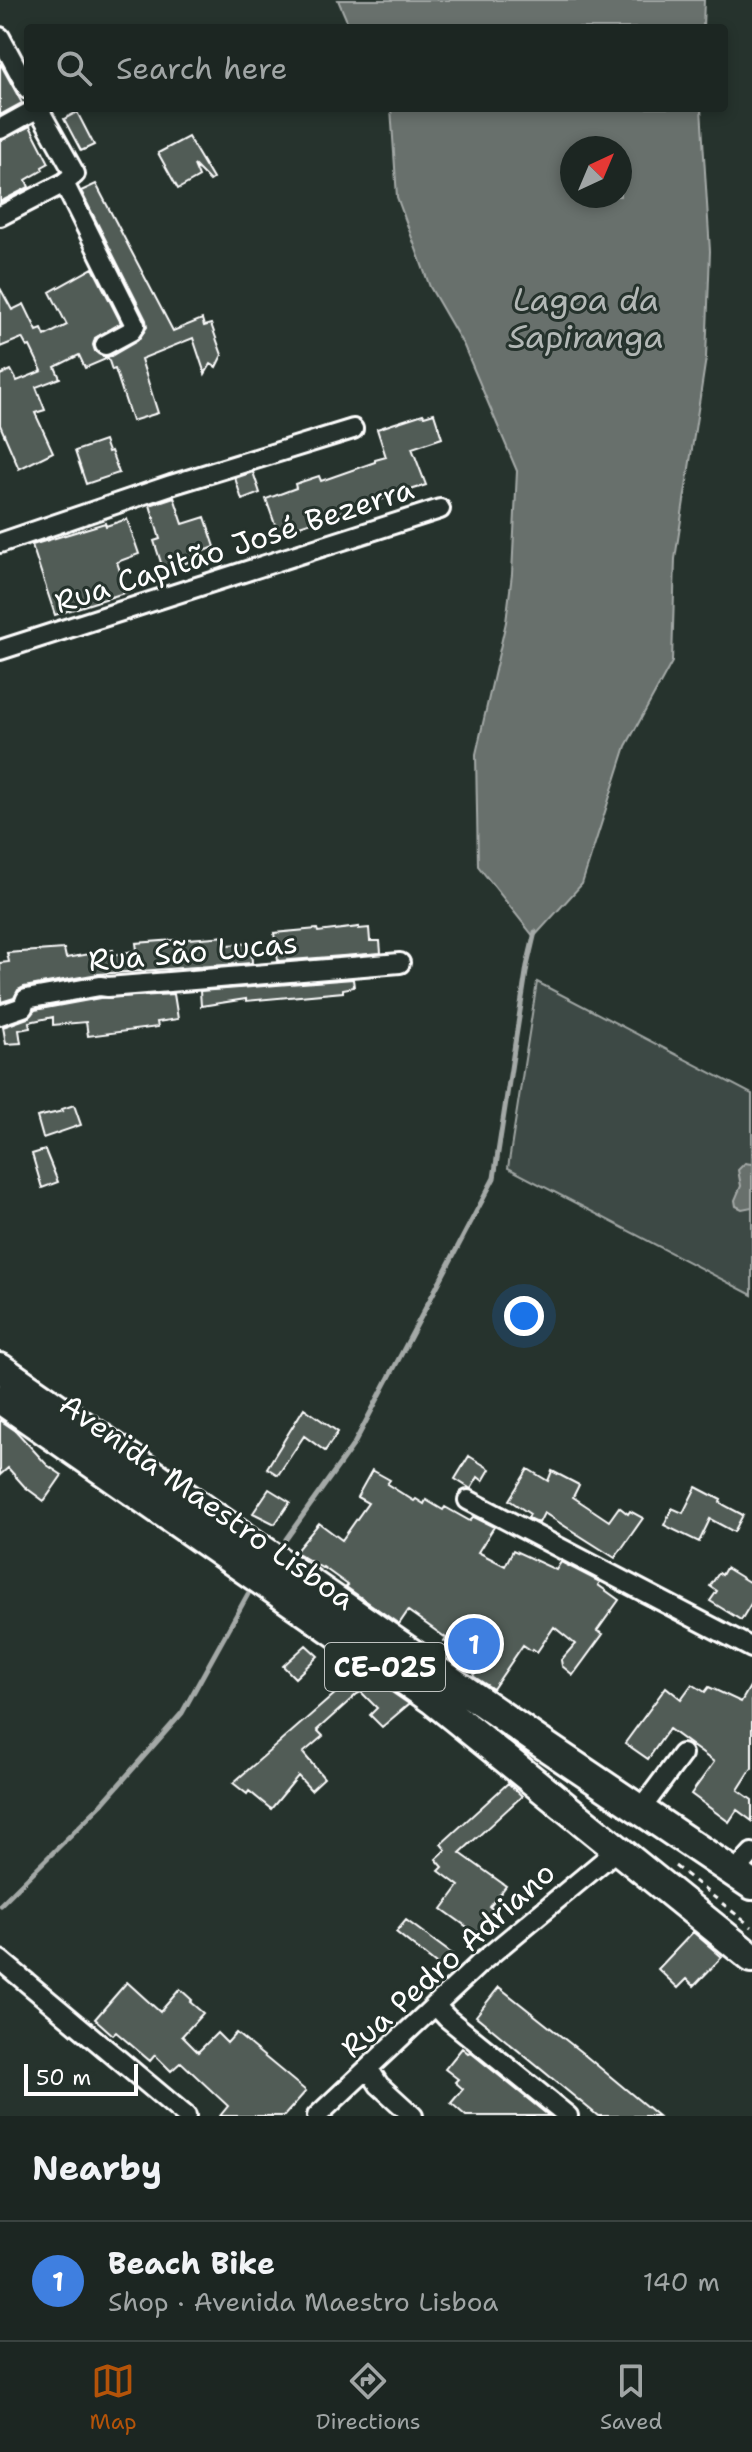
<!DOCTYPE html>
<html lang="en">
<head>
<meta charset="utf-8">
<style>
	body { margin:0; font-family:"Shantell Sans",sans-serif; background:#29322f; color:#f1f3f6 }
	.compass { position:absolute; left:560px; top:136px; width:72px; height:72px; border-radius:50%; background:#1c2622; box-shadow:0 4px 12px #0003; rotate:44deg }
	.scale { position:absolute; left:24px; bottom:20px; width:114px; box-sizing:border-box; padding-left:8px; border:4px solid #fff; border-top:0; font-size:22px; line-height:28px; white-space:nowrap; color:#fff; -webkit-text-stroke:6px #26332d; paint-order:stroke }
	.you { position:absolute; left:524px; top:1316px; width:28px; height:28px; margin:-20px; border:6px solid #fff; border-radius:50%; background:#1a73e8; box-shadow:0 0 0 12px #1a73e833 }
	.badge { display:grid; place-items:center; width:52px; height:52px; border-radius:50%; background:#b45309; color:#fff; font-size:26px; font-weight:700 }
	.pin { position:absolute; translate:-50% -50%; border:4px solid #fff; box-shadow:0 2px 8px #0006 }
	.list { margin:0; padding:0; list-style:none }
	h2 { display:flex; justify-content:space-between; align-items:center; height:104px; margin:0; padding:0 32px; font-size:34px }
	h2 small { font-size:26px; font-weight:400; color:#a0a5a5 }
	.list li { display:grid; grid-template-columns:52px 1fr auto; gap:24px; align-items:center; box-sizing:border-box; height:120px; padding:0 32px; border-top:2px solid #3a4340 }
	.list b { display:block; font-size:30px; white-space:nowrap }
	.list p { margin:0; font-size:26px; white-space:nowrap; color:#a0a5a5 }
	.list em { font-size:26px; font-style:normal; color:#a0a5a5 }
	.icon { flex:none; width:44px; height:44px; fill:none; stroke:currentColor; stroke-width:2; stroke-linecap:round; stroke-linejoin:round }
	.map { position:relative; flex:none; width:752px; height:2116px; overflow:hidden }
	.search { position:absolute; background:#1c2622; box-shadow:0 4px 12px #0003; left:24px; right:24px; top:24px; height:88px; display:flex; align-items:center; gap:20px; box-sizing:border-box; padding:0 28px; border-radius:8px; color:#a0a5a5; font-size:30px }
	.sheet { height:224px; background:#1c2622 }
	nav { display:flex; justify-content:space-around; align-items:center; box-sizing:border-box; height:112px; border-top:2px solid #3a4340; background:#1c2622; font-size:22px; color:#a0a5a5 }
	nav a { display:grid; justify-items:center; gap:4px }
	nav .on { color:#b45309 }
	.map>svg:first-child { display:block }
	.green { fill:#3e4944; stroke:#9ea4a2; stroke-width:2 }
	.water { fill:#67706c; stroke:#a4a9a7; stroke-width:2; fill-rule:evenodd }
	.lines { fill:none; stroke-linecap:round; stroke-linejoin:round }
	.stream { stroke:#a4a9a7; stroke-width:5 }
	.building { fill:#515c57; stroke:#fff; stroke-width:2 }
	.minor-casing { stroke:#fff; stroke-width:24 }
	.highway-casing { stroke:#fff; stroke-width:34 }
	.path { stroke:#fff; stroke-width:3; stroke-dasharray:6 6; stroke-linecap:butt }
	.minor { stroke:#26332d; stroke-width:18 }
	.highway { stroke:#26332d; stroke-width:28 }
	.labels { text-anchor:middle; stroke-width:6; stroke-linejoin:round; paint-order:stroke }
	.shield { fill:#26332d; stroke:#bec2c0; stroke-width:2 }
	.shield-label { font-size:28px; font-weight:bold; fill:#fff }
	.street-label { font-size:30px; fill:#fff; stroke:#26332d }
	.water-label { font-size:32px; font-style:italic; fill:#b3b8b6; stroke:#26332d }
</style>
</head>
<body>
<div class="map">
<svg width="752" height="2116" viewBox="0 0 752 2116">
	<rect width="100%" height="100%" fill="#26332d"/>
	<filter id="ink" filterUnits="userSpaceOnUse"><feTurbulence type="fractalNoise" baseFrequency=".0125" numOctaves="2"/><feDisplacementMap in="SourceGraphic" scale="16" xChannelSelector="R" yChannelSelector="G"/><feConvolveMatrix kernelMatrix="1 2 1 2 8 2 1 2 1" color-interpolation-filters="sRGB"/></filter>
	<g filter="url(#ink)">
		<!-- green -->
		<path class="green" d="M537,982L752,1094V1295L508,1168Z"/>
		<!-- water -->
		<path class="water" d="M338,0H704L703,28H350Z
			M391,108H701L710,251L706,358L675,559L672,662L626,746L582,884L534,937L478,866L476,754L506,622L512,574L517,471L464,346L430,287L397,197ZM620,148V196H572V148Z
			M745,1163L752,1164V1207L742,1209L736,1206L735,1200L741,1186L738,1170Z"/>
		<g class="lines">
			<!-- stream -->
			<path class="stream" d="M286,1539L354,1444L494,1178L527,966L535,932
				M0,1905L101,1805L182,1713L248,1594"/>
		</g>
		<!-- building -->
		<path class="building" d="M0,63L22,103L0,115Z
			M77,112L94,145L81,151L64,119Z
			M30,126L49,163L42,167L43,170L26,180L29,187L0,202V141Z
			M188,137L213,179L210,181L194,165L199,177L178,189L158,153Z
			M96,184L173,331L202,319L204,326L211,324L222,355L216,367L211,364L205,374L193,338L141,359L158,413L132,421L115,369L112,370L108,358L85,368L79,355L55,367L60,378L36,387L45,410L35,413L53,452L19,469L0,425V375L11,370L17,381L42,371L30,346L27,347L22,338L0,347V288L12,310L24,304L37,331L42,329L45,336L67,325L50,292L93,268L121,323L95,338L93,345L95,351L104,357L111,356L137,341L147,327L146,320L81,191Z
			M434,413L442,438L412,448L426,485L278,533L266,499L296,488L295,484L319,476L321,481L375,462V460L386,457L377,429L423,414L424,416Z
			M104,441L108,452L111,451L119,473L86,484L75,451Z
			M253,472L260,493L242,500L235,478Z
			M174,497L183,524L205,517L215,547L196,554L198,558L164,572L154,541L160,539L150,505Z
			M127,519L139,554L117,562L127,592L55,615L32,545L105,523L106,526Z
			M359,927V929L369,928L370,941H380L381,953L278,961L274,933L317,929L318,932Z
			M227,936L228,945L251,943L252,963L98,974L24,987L18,990L14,998L1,1002L0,963L9,962L7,953L64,949L66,958L113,950L114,955L137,950L136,943Z
			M353,979L354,987L343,989V992L246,1001V999L201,1006L200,991Z
			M174,994L178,1019L157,1022L158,1027L88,1036L86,1022L53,1025V1017L29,1022L30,1028L19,1030L21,1043L6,1044L3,1027L28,1018L35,1010L100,998Z
			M74,1105L81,1125L43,1138L37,1117L63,1111L62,1109Z
			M45,1150L58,1182L42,1188L32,1154Z
			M304,1408L338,1432L325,1451L304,1436L278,1475L267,1468Z
			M0,1420L16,1431L47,1465L62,1475L44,1501L25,1487L8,1468L0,1475Z
			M469,1456L490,1469L483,1481L478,1477L471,1489L455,1479Z
			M528,1469L548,1481L552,1471L579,1485L573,1497L609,1521L619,1507L628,1514L630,1511L643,1518L615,1558L544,1513L539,1523L528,1518L530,1514L509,1500Z
			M372,1470L390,1480L387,1484L414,1501L416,1499L424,1504L426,1500L443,1510L445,1507L470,1521L474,1517L494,1527L478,1552L505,1566L513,1550L556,1570L561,1562L600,1582L598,1585L619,1600L597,1631L603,1634L573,1675L562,1666L561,1660L575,1644L554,1627L537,1652L533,1649L532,1651L523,1645L493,1689L473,1676L480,1666L444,1641L446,1638L408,1611L399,1624L346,1587L348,1585L323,1567L322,1568L295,1552L319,1523L342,1540L368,1503L357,1497Z
			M696,1487L721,1500L720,1502L724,1505L743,1515L734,1532L710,1519L699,1542L664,1525L672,1508L683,1513Z
			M269,1489L290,1502L275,1524L253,1513Z
			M726,1568L752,1584V1602L741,1620L710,1601L717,1591L710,1586L719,1573L722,1575Z
			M306,1645L318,1656L295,1678L283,1666Z
			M361,1671L409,1704L382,1727L370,1715L377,1708L361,1692L357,1694L317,1730L323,1736L303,1753L324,1778L311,1790L298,1776L271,1809L249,1791L247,1794L233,1783Z
			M752,1683V1768L738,1790L752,1800V1821L737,1810L729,1822L691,1794L714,1762L669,1729L648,1759L625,1743L666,1687L681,1699L692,1684L705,1692L709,1687L741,1702Z
			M508,1783L522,1796L460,1853L506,1886L490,1907L494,1910L477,1934L442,1909L459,1886L439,1871L443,1867L436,1859L446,1850L441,1844Z
			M406,1920L452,1954L441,1968L396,1932Z
			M693,1932L722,1957L694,1986L687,1979L678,1988L658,1969Z
			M127,1982L160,2012L180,1989L192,2000L190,2002L203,2013L182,2036L198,2052L217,2033L227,2043L236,2033L306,2091L284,2116H220L228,2106L181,2062L171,2071L155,2055L150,2061L116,2032L113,2035L95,2019Z
			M499,1987L581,2052L658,2116H598L476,2016Z
			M462,2048L468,2053L470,2052L549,2116H466L451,2103L463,2089L455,2082L458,2079L445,2069Z"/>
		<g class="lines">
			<!-- minor casing -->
			<g class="minor-casing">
				<path id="minor" d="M0,37L28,89
					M0,129L38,108
					M64,183L135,325L131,331L105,345
					M0,216L64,183L75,174L38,108
					M0,543L171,485L353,429
					M0,650L440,509
					M0,1015L23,1007L26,999L100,986L108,987L400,963
					M468,1500L752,1648
					M641,1809L682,1754
					M735,1872L752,1853
					M0,1960L186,2116
					M435,2005L447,2018L568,2116
					M368,2068L379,2085L413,2116
					M317,2116L478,1965L618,1849"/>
			</g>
			<!-- highway casing -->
			<g class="highway-casing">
				<path id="highway" d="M0,1368L535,1739L752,1885
					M0,1399L433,1700L752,1958"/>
			</g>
			<!-- path -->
			<path class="path" d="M675,1866L752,1927"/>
			<!-- minor -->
			<use href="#minor" class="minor"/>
			<!-- highway -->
			<use href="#highway" class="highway"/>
		</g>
	</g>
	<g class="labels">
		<!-- shield labels -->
		<rect class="shield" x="325" y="1643" width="120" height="48" rx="6"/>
		<g class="shield-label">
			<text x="385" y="1677">CE-025</text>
		</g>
		<!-- street labels -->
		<g class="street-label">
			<text transform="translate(234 546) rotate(-18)" y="10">Rua Capitão José Bezerra</text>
			<text transform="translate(193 952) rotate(-5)" y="10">Rua São Lucas</text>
			<text transform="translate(207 1502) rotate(35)" y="10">Avenida Maestro Lisboa</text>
			<text transform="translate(448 1960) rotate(-42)" y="10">Rua Pedro Adriano</text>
		</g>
		<!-- water labels -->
		<g class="water-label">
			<text x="586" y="311">Lagoa da<tspan x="586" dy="37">Sapiranga</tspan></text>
		</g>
	</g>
</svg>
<svg class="compass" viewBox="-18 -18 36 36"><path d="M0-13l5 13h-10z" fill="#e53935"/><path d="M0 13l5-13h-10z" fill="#a0a5a5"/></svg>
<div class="scale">50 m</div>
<div class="you"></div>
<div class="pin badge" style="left:474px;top:1644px;background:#3f7fe0">1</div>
<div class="search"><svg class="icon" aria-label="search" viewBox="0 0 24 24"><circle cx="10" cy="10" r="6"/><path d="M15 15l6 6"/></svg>Search here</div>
</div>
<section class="sheet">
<h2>Nearby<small></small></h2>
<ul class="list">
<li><span class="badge" style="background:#3f7fe0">1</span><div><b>Beach Bike</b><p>Shop · Avenida Maestro Lisboa</p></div><em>140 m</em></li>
</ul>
</section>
<nav>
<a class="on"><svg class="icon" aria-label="map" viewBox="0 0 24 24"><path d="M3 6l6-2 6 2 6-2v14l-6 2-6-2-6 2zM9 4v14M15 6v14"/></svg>Map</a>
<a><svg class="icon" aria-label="directions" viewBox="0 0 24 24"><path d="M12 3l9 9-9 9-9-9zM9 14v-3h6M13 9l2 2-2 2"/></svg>Directions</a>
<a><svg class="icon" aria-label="saved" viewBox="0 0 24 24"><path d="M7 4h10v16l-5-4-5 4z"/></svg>Saved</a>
</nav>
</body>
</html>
